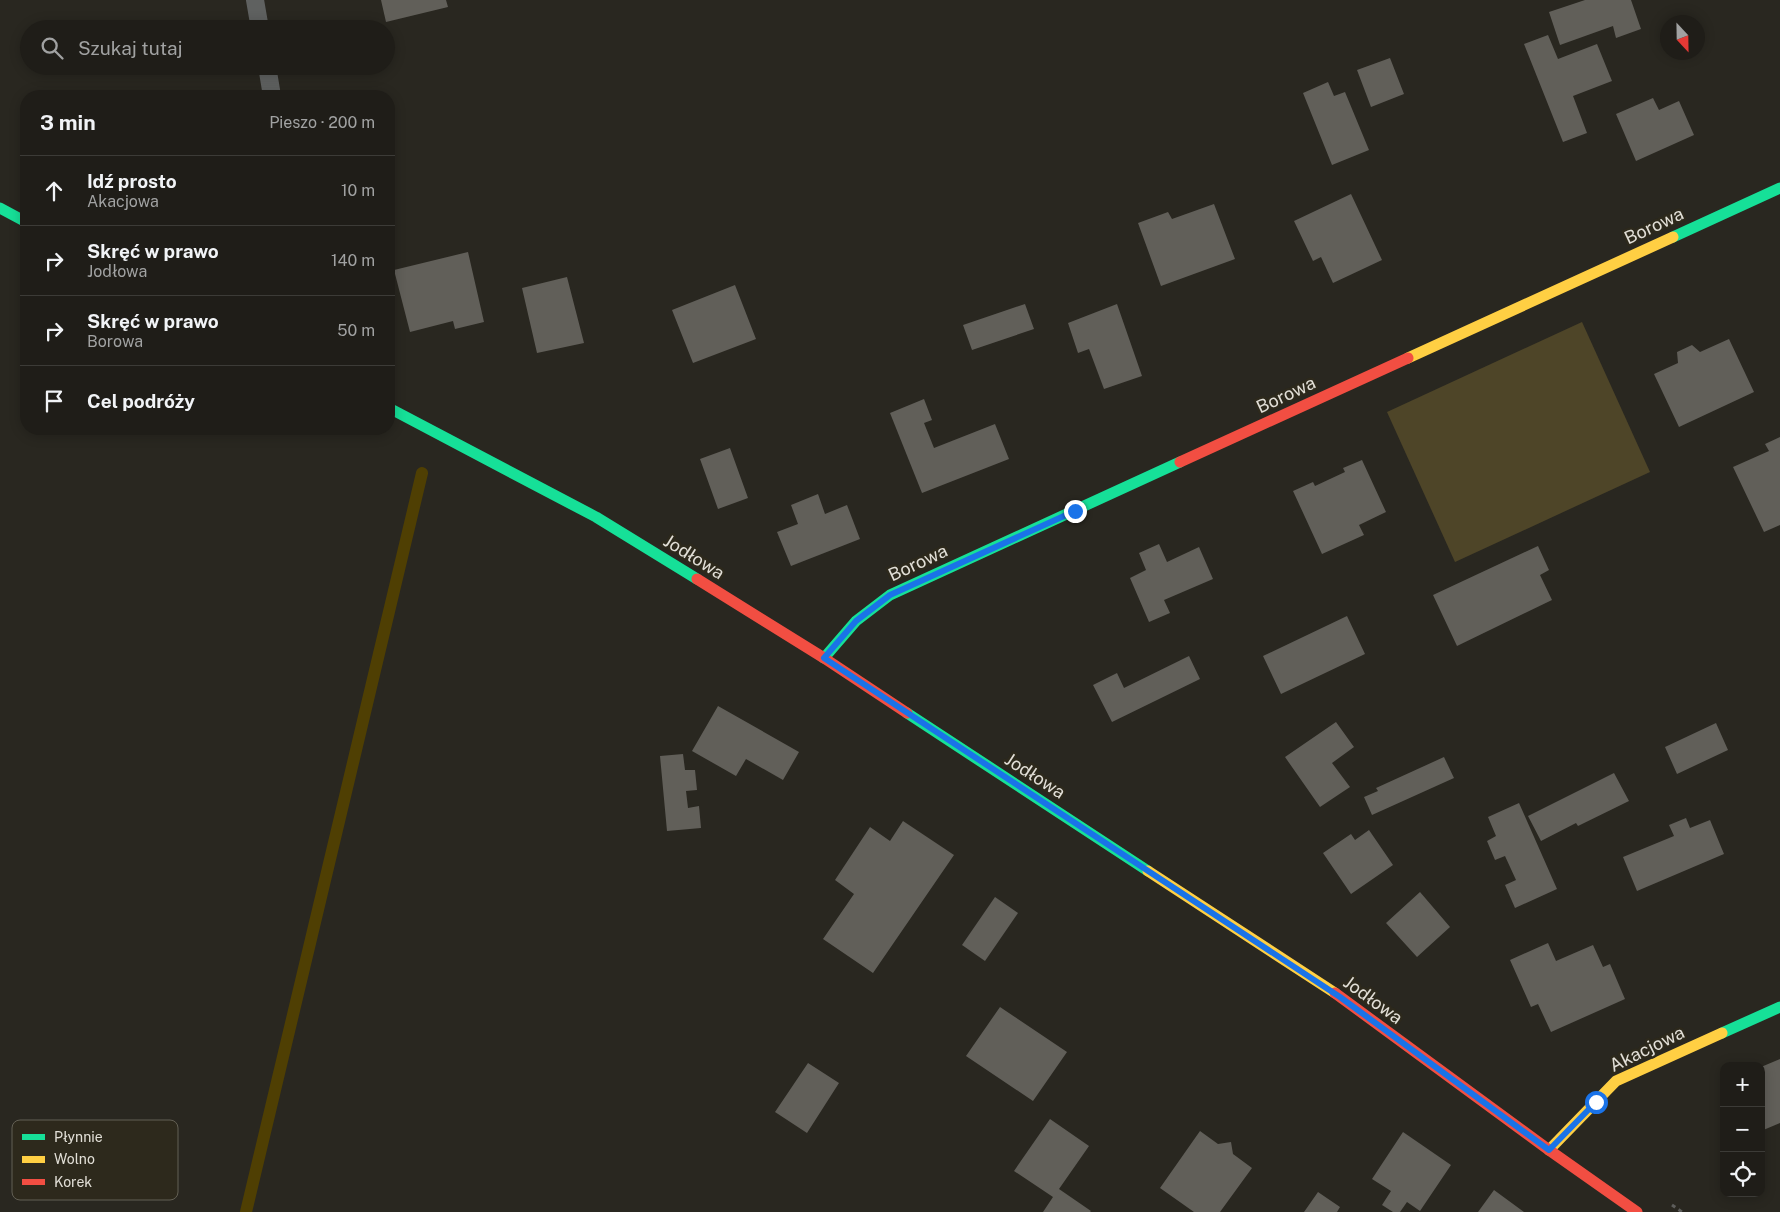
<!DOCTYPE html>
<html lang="pl">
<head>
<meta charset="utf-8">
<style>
	body { margin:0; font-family:"Public Sans",sans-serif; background:#272621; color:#f1f3f6 }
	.controls { position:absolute; right:15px; bottom:15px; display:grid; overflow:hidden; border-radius:10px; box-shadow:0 2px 12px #0003 }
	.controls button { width:45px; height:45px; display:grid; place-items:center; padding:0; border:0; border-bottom:1px solid #3c3b37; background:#1f1d18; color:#f1f3f6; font:25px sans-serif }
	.compass { position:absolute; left:1660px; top:15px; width:45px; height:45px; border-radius:50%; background:#1f1d18; box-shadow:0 2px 12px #0003; rotate:158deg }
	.stop { position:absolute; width:15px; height:15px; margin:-11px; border:4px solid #1a73e8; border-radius:50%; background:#fff }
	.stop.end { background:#1a73e8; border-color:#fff; box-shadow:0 1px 5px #0008 }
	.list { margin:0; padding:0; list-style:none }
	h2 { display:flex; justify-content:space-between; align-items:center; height:65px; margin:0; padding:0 20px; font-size:21px }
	h2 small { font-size:16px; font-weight:400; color:#a1a2a2 }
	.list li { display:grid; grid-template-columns:32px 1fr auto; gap:15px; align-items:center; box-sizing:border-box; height:70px; padding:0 20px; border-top:1px solid #3c3b37 }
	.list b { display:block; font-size:19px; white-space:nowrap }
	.list p { margin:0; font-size:16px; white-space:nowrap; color:#a1a2a2 }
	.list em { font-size:16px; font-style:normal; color:#a1a2a2 }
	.icon { flex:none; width:28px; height:28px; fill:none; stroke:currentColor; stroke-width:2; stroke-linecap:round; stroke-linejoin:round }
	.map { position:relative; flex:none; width:1780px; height:1212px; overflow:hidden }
	.search { position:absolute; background:#1f1d18; box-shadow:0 2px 12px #0003; left:20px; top:20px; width:375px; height:55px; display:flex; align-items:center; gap:12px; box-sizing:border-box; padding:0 18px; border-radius:28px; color:#a1a2a2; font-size:19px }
	.panel { position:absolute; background:#1f1d18; box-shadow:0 2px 12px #0003; left:20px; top:90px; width:375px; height:345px; border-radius:20px }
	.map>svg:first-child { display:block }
	.green { fill:#4e4528 }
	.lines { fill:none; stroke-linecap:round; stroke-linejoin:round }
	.stream { stroke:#4f3f03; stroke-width:12 }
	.building { fill:#615f59 }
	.path { stroke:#5d5d5b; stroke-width:3; stroke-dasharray:4 4; stroke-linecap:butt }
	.lane { stroke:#5f6160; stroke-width:18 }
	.fast { stroke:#16e098; stroke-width:11 }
	.slow { stroke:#ffcf43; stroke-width:11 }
	.jam { stroke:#f24e42; stroke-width:11 }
	.route { stroke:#1a73e8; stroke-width:6 }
	.labels { text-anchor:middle; stroke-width:5; stroke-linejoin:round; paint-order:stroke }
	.street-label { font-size:18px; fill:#e2dfd7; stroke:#2d291c }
	.key { fill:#2d291c; stroke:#636054; stroke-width:1 }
	.key-label { font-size:14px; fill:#e2dfd7 }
</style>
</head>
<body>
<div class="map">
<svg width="1780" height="1212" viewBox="0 0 1780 1212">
	<rect width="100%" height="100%" fill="#292720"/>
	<!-- green -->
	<path class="green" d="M1582,322L1650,472L1455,562L1387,412Z"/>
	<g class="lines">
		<!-- stream -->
		<path class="stream" d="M246,1212L422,473"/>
	</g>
	<!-- building -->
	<path class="building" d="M381,0H446L448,7L386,22Z
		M1585,0H1631L1641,29L1616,38L1613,26L1560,45L1549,12Z
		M1548,35L1558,59L1597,44L1612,81L1573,96L1587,133L1563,142L1524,44Z
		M1390,58L1404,94L1371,107L1357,70Z
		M1328,82L1334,96L1345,92L1369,150L1332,165L1303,93Z
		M1653,98L1659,110L1679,101L1694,135L1636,161L1616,114Z
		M1351,194L1382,260L1333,283L1321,257L1313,261L1294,221Z
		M1214,204L1235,259L1161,286L1138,223L1168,212L1172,219Z
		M468,252L484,322L455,329L453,321L410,332L394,270Z
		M567,277L584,343L537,353L522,288Z
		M735,285L756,339L693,363L672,310Z
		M1025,304L1034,329L972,350L963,325Z
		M1117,304L1142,376L1104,389L1089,349L1078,353L1068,323Z
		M1729,339L1754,392L1679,427L1654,374L1678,363L1677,352L1692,345L1700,352Z
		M924,399L932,420L924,423L934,448L995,424L1009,459L922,493L890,413Z
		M1780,437V525L1764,532L1733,467L1769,451L1765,444Z
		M730,448L748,498L718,509L700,459Z
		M1362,460L1386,512L1359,525L1364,535L1322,554L1293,491L1313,482L1315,486L1345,472L1343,468Z
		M818,494L825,514L847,505L860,539L791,566L777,532L798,524L791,505Z
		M1159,544L1167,562L1199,547L1213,579L1164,600L1170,613L1149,622L1130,578L1146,570L1139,553Z
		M1538,546L1549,570L1540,575L1552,600L1457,646L1433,595Z
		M1347,616L1365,654L1281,694L1263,656Z
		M1189,656L1200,679L1112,722L1093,685L1117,673L1124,688Z
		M718,706L799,752L783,780L746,759L736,776L692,751Z
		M1336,722L1354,747L1332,763L1350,787L1320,807L1285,757Z
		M1716,723L1728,750L1677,774L1665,747Z
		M683,754L685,770H695L697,790L686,791L688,808L699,806L701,828L667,831L660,756Z
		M1444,757L1454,778L1372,815L1364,797L1378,791L1376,788Z
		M1614,773L1629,801L1578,826L1576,823L1541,841L1528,816Z
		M1519,803L1557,889L1515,908L1505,885L1516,880L1505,856L1495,860L1487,841L1496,836L1488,817Z
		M1686,818L1690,828L1710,820L1724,854L1637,891L1623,857L1674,836L1669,825Z
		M903,821L954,855L873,973L823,939L854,894L835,880L870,827L890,841Z
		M1369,830L1393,865L1351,894L1323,853L1351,834L1355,840Z
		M1420,892L1450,927L1417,957L1386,923Z
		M995,897L1018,913L985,961L962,945Z
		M1548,943L1556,961L1593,945L1603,967L1610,964L1625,999L1551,1032L1538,1004L1531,1007L1510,960Z
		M1000,1007L1067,1052L1033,1101L966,1056Z
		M1780,1059V1123L1761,1131V1067Z
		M808,1063L839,1083L807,1133L775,1112Z
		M1050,1119L1089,1146L1059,1189L1091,1211L1090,1212H1043L1053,1197L1014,1171Z
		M1200,1131L1218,1144L1231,1142L1233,1154L1252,1168L1220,1212H1194L1160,1188Z
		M1403,1132L1451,1165L1420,1211L1407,1202L1400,1212H1393L1382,1205L1391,1191L1372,1179Z
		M1494,1190L1524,1212H1478Z
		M1318,1192L1340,1207L1337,1212H1304Z"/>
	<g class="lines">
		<!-- path -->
		<path class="path" d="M1672,1205L1682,1212"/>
		<!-- lane -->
		<path class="lane" d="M255,0L260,29
			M267,66L272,96"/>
		<!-- fast -->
		<path class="fast" d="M0,208L26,222
			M1673,237L1780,188
			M389,408L596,517L697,579
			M824,658L856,621L890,595L1180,462
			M907,713L1148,871
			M1722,1033L1780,1007"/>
		<!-- slow -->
		<path class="slow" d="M1408,358L1673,237
			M1148,871L1335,993
			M1549,1150L1616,1081L1722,1033"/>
		<!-- jam -->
		<path class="jam" d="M1180,462L1408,358
			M697,579L824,658L907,713
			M1335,993L1549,1150L1637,1212"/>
	</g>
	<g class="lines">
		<!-- route -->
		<path class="route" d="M1075,511L890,595L856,621L824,658L1340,997L1549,1150L1596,1102"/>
	</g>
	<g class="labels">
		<!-- street labels -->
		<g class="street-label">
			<text transform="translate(1654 226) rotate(-25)" y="6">Borowa</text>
			<text transform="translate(1286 395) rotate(-25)" y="6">Borowa</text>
			<text transform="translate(694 557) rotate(32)" y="6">Jodłowa</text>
			<text transform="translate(918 563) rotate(-25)" y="6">Borowa</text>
			<text transform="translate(1035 776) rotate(33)" y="6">Jodłowa</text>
			<text transform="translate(1373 1000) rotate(36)" y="6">Jodłowa</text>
			<text transform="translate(1647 1049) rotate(-26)" y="6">Akacjowa</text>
		</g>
	</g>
	<!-- legend -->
	<rect x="12" y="1120" width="166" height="80" rx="8" class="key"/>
	<rect x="22" y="1134" width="23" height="6" fill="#16e098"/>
	<rect x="22" y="1156" width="23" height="7" fill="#ffcf43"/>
	<rect x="22" y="1179" width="23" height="6" fill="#f24e42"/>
	<g class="key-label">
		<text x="54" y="1142">Płynnie</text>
		<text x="54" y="1164">Wolno</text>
		<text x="54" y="1187">Korek</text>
	</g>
</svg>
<div class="controls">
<button>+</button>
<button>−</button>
<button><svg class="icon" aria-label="locate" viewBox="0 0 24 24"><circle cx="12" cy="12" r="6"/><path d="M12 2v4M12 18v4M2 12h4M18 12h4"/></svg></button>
</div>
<svg class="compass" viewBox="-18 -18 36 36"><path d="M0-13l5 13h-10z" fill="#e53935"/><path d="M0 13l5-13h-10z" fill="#a1a2a2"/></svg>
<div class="stop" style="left:1596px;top:1102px"></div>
<div class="stop end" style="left:1075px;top:511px"></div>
<div class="search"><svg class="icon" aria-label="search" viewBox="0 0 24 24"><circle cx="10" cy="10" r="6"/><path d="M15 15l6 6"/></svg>Szukaj tutaj</div>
<section class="panel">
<h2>3 min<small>Pieszo · 200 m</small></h2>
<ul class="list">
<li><svg class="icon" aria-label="ahead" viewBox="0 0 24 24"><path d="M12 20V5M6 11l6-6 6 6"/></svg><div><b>Idź prosto</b><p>Akacjowa</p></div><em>10 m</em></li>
<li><svg class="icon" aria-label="right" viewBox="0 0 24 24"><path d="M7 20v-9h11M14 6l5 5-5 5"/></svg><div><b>Skręć w prawo</b><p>Jodłowa</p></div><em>140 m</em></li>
<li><svg class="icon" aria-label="right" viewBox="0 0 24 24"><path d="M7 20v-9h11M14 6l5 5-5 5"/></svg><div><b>Skręć w prawo</b><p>Borowa</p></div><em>50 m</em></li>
<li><svg class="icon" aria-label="arrive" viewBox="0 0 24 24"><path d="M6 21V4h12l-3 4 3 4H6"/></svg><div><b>Cel podróży</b></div></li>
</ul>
</section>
</div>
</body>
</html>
